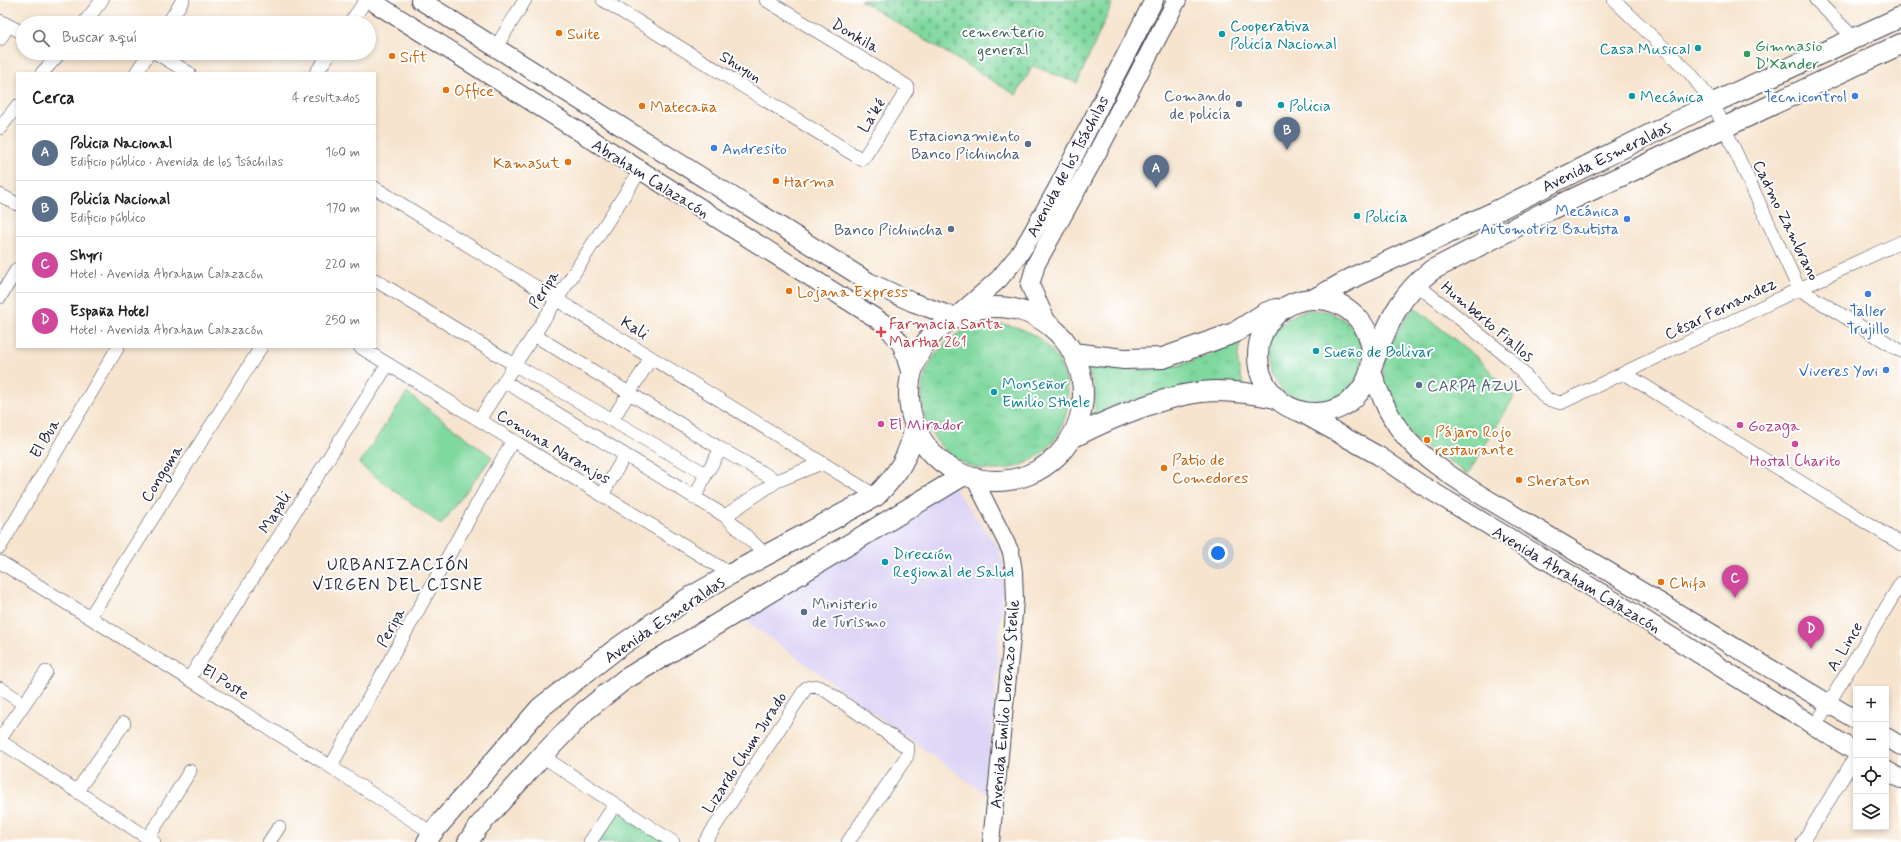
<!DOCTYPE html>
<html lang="es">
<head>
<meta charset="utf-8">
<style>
	body { margin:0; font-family:Mynerve,sans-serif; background:#f6f6f6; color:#222 }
	.controls { position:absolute; right:12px; bottom:12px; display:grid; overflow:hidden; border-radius:0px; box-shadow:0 2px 6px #0003 }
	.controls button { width:36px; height:36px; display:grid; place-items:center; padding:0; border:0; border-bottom:1px solid #e0e0e0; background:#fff; color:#222; font:20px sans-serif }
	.you { position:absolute; left:1218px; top:553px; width:14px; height:14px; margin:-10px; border:3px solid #fff; border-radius:50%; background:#1a73e8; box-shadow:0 0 0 6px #1a73e833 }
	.badge { display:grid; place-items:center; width:26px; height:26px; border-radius:50%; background:#b45309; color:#fff; font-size:13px; font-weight:700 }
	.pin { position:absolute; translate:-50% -33px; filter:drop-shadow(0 1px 2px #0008) }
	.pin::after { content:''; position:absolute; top:21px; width:14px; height:12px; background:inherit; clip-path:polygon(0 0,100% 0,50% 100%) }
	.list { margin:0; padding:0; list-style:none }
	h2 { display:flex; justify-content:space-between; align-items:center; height:52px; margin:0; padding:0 16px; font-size:17px }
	h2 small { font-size:13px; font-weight:400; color:#767676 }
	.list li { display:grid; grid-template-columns:26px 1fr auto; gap:12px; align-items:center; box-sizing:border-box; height:56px; padding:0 16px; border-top:1px solid #e0e0e0 }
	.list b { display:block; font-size:15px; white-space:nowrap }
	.list p { margin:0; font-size:13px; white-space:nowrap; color:#767676 }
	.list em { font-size:13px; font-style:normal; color:#767676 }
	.icon { flex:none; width:22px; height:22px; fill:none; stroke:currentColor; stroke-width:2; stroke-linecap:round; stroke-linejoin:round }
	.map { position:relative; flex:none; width:1901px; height:842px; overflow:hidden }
	.search { position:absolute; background:#fff; box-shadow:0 2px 6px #0003; left:16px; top:16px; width:360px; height:44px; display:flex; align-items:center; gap:10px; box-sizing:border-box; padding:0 14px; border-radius:22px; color:#767676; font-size:15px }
	.panel { position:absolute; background:#fff; box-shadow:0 2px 6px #0003; left:16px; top:72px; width:360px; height:276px; border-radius:0px }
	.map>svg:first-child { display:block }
	.built { fill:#ddd5f6 }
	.grass { fill:url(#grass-dots); stroke:#507d6c }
	.cemetery { fill:url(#cemetery-stones); stroke:#507d6c }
	.park { fill:url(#park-tufts); stroke:#507d6c }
	.pitch { fill:#7fd89e; stroke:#507d6c }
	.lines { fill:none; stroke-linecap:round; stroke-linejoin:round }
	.minor-casing { stroke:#423f51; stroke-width:14 }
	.tertiary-casing { stroke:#423f51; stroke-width:18 }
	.secondary-casing { stroke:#423f51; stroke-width:20 }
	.primary-casing { stroke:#423f51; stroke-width:22 }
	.minor { stroke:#fff; stroke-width:13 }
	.tertiary { stroke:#fff; stroke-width:16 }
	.secondary { stroke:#fff; stroke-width:18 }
	.primary { stroke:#fff; stroke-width:20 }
	.food-dot { fill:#e8710a; stroke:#fff; stroke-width:1.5 }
	.culture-dot { fill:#0f9aa8; stroke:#fff; stroke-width:1.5 }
	.leisure-dot { fill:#2e9e5b; stroke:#fff; stroke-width:1.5 }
	.shop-dot { fill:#3f7fe0; stroke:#fff; stroke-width:1.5 }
	.service-dot { fill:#5c6f8a; stroke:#fff; stroke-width:1.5 }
	.health-dot { fill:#e0444e; stroke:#fff; stroke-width:1.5 }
	.hotel-dot { fill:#d1479c; stroke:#fff; stroke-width:1.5 }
	.labels { text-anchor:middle; stroke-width:4; stroke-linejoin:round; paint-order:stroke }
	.culture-label { font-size:16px; fill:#0d838f; stroke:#fff; text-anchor:start }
	.park-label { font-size:16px; fill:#43625e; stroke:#fff }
	.food-label { font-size:16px; fill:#c56008; stroke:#fff; text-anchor:start }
	.street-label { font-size:16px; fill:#22223b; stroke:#fff }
	.leisure-label { font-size:16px; fill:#27864d; stroke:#fff; text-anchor:start }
	.service-label { font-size:16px; fill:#4e5e75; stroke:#fff; text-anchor:end }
	.shop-label { font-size:16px; fill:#366cbe; stroke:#fff; text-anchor:end }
	.health-label { font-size:16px; fill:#be3a42; stroke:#fff; text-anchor:start }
	.hotel-label { font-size:16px; fill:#b23c85; stroke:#fff; text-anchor:start }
	.neighbourhood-label { font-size:17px; letter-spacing:1px; fill:#22223b; stroke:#fff }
</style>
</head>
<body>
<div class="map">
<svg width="1901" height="842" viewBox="0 0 1901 842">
	<defs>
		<pattern id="grass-dots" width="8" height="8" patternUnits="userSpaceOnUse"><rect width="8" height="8" fill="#7fd89e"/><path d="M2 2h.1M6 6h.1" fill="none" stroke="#6db989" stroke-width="1.8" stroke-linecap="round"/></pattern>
		<pattern id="cemetery-stones" width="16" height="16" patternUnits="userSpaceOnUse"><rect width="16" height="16" fill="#7fd89e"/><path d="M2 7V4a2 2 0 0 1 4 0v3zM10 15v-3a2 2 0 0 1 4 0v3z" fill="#6db989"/></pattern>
		<pattern id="park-tufts" width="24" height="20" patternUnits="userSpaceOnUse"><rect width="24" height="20" fill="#7fd89e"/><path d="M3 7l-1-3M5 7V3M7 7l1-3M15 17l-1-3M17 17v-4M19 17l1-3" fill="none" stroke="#6db989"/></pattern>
	</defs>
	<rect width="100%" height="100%" fill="#fff"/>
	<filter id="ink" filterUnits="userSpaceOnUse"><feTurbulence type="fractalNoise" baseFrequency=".025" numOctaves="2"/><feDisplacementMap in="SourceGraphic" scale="8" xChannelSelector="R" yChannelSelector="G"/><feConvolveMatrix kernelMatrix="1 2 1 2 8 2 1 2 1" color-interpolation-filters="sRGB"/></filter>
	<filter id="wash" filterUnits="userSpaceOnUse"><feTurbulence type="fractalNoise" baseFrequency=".012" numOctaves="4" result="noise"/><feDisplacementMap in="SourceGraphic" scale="16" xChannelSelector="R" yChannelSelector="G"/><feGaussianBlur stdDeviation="0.9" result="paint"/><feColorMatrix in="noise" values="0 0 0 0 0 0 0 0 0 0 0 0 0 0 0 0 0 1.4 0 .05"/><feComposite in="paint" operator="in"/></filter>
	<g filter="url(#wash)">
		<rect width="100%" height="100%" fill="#f6e4ce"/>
		<!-- built -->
		<path class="built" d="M949,481L999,549L1004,567L997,674L987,795L741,617Z"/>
		<!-- grass -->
		<path class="grass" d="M615,805L673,842H590Z"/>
		<!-- cemetery -->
		<path class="cemetery" d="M860,0H1114L1077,83L1033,66L1016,95Z"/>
		<!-- park -->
		<path class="park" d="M1414,307L1479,359L1514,397L1468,474L1415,440L1399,418L1384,384L1383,371L1388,350L1405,318Z
			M1268 357a47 47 0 1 1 94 0a47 47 0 1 1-94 0Z
			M922 397a73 73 0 1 1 146 0a73 73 0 1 1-146 0Z
			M1242,340C1233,359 1240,376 1248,394L1171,393L1132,400L1089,418L1095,410V389L1086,365C1114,370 1147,372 1175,366C1194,363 1223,348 1242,340Z"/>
		<!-- pitch -->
		<path class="pitch" d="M407,393L492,457L441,525L359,464Z"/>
	</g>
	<g filter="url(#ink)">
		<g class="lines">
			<!-- minor casing -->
			<g class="minor-casing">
				<path id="minor" d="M603,0L861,159L865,156L907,90V86L766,0
					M1614,0L1690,73L1713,103L1799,289L1901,351
					M1816,0L1854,38
					M0,21L23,33
					M84,23L102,0
					M168,23L183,0
					M350,23L366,0
					M0,39L8,26
					M496,47L525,0
					M156,53L189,73
					M42,73L60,53
					M136,73L149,53
					M316,73L330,53
					M0,128L17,106
					M375,188L876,496
					M0,195L17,204
					M375,280L515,365L706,474L695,497
					M1415,283L1509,358L1547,399L1561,403L1799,289L1901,242
					M0,297L17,269
					M534,335L721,449L777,481L822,463
					M360,347L731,574
					M1624,373L1901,544
					M504,381L725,516L766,555
					M479,420L636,177
					M612,420L651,358
					M706,474L721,449
					M602,495L625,455
					M725,516L777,481
					M0,547L118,347
					M0,562L325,763L432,833
					M90,617L261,347
					M189,679L388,364
					M0,688L24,704
					M1815,726L1901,583
					M0,739L3,743L154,842
					M0,739L46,672
					M542,756L673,842
					M331,766L513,440
					M77,791L124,723
					M148,838L190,771
					M269,842L279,827
					M590,842L615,805
					M705,842L806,688L815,686L825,690L908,748L907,756L848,842
					M1803,842L1856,756"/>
			</g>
			<!-- tertiary casing -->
			<g class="tertiary-casing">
				<path id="tertiary" d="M974,478L1011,552L1014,572L1015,600L1012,638L991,842"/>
			</g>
			<!-- secondary casing -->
			<g class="secondary-casing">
				<path id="secondary" d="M370,0L885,324L902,345L911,374
					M420,0L869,282L912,302L954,317
					M957,316L999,279L1018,256L1030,237L1056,191L1154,0
					M1047,323L1030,285L1036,264L1098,151L1177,0
					M1371,368C1392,436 1416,453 1474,491L1856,720
					M1296,410L1379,456L1420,484L1616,602L1856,752
					M1886,737L1901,746
					M1886,770L1901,779"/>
			</g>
			<!-- primary casing -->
			<g class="primary-casing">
				<path id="primary" d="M1314,299L1356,276L1494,212L1713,103L1901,17
					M1258 356a57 57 0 1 1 114 0a57 57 0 1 1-114 0Z
					M909 394a87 87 0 1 1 174 0a87 87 0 1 1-174 0Z
					M1073,353L1124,359L1163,358L1234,333L1265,313L1276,309
					M1371,368C1387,327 1396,298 1432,270L1543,213L1901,44
					M1072,438C1110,418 1172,392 1215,391C1236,391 1256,394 1276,398
					M427,842L432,833L540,708L616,649L687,599L731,574L876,496C898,474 909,457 915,426
					M468,842L478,827L542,756L585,711L624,680L964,475"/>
			</g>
			<!-- minor -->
			<use href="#minor" class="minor"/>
			<!-- tertiary -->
			<use href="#tertiary" class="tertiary"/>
			<!-- secondary -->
			<use href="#secondary" class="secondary"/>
			<!-- primary -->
			<use href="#primary" class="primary"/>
		</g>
	</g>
	<!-- markers -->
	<g class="food-dot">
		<circle cx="559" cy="33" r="4"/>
		<circle cx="392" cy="56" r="4"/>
		<circle cx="446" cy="90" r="4"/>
		<circle cx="642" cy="106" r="4"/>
		<circle cx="568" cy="162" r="4"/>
		<circle cx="776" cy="181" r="4"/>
		<circle cx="789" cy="291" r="4"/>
		<circle cx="1427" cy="440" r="4"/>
		<circle cx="1164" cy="468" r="4"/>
		<circle cx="1519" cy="480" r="4"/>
		<circle cx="1661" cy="582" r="4"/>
	</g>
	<g class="culture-dot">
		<circle cx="1222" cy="34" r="4"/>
		<circle cx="1698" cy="48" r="4"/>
		<circle cx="1632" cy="96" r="4"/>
		<circle cx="1281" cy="105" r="4"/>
		<circle cx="1357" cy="216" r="4"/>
		<circle cx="1316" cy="351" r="4"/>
		<circle cx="994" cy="392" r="4"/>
		<circle cx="885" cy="562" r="4"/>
	</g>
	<circle class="leisure-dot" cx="1747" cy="54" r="4"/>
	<g class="shop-dot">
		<circle cx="1855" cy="96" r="4"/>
		<circle cx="714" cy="148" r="4"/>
		<circle cx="1627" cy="219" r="4"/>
		<circle cx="1868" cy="294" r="4"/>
		<circle cx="1886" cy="370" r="4"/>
	</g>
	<g class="service-dot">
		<circle cx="1239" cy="104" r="4"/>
		<circle cx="1028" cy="144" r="4"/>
		<circle cx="951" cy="229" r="4"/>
		<circle cx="1419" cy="385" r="4"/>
		<circle cx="804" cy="612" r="4"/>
	</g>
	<path class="health-dot" d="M879 326h4v4h4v4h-4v4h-4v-4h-4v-4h4z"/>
	<g class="hotel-dot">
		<circle cx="881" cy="424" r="4"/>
		<circle cx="1740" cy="425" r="4"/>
		<circle cx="1795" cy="444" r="4"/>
	</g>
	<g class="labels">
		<!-- culture labels -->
		<g class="culture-label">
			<text x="1230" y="31">Cooperativa<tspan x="1230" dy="18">Policía Nacional</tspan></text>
			<text x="1690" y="54" text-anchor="end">Casa Musical</text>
			<text x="1640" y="102">Mecánica</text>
			<text x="1289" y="111">Policia</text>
			<text x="1365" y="222">Policía</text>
			<text x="1324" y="357">Sueño de Bolivar</text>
			<text x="1002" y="389">Monseñor<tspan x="1002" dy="18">Emilio Sthele</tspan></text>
			<text x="893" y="559">Dirección<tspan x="893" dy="18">Regional de Salud</tspan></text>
		</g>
		<!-- park labels -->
		<g class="park-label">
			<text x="1003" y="37">cementerio<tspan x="1003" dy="18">general</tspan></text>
		</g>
		<!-- food labels -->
		<g class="food-label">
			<text x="567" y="39">Suite</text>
			<text x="400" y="62">Sift</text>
			<text x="454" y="96">Office</text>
			<text x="650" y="112">Matecaña</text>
			<text x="560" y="168" text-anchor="end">Kamasut</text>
			<text x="784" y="187">Harma</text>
			<text x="797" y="297">Lojana Express</text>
			<text x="1435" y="437">Pájaro Rojo<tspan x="1435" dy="18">restaurante</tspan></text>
			<text x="1172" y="465">Patio de<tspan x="1172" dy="18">Comedores</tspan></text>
			<text x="1527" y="486">Sheraton</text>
			<text x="1669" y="588">Chifa</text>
		</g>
		<!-- street labels -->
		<g class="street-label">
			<text transform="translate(856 35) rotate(31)" y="6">Donkila</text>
			<text transform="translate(741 66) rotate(32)" y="6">Shuyun</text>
			<text transform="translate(871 115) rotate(-58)" y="6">La'ké</text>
			<text transform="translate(1606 156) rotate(-26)" y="6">Avenida Esmeraldas</text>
			<text transform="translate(1067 166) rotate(-62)" y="6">Avenida de los Tsáchilas</text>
			<text transform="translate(651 178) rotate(32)" y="6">Abraham Calazacón</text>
			<text transform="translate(1787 220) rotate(64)" y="6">Cadmo Zambrano</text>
			<text transform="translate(543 289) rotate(-57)" y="6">Peripa</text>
			<text transform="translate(1720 308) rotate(-26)" y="6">César Fernandez</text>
			<text transform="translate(1488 321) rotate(40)" y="6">Humberto Fiallos</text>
			<text transform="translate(635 327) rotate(32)" y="6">Kali</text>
			<text transform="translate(44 438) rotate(-59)" y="6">El Bua</text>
			<text transform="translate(554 446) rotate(31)" y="6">Comuna Naranjos</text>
			<text transform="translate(161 473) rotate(-58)" y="6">Congoma</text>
			<text transform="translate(274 512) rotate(-58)" y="6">Mapali</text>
			<text transform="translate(1577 579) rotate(31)" y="6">Avenida Abraham Calazacón</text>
			<text transform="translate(664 619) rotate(-34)" y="6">Avenida Esmeraldas</text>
			<text transform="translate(390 627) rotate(-61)" y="6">Peripa</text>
			<text transform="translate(1844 646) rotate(-59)" y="6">A. Lince</text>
			<text transform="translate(226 681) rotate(32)" y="6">El Poste</text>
			<text transform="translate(1004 704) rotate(-85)" y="6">Avenida Emilio Lorenzo Stehle</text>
			<text transform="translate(744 752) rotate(-57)" y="6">Lizardo Chum Jurado</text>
		</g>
		<!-- leisure labels -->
		<g class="leisure-label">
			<text x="1755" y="51">Gimnasio<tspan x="1755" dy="18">D'Xander</tspan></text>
		</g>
		<!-- service labels -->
		<g class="service-label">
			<text x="1231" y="101">Comando<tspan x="1231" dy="18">de policía</tspan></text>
			<text x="1020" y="141">Estacionamiento<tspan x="1020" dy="18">Banco Pichincha</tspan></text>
			<text x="943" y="235">Banco Pichincha</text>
			<text x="1427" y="391" text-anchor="start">CARPA AZUL</text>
			<text x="812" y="609" text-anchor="start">Ministerio<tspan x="812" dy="18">de Turismo</tspan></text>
		</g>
		<!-- shop labels -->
		<g class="shop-label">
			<text x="1847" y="102">Tecnicontrol</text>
			<text x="722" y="154" text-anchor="start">Andresito</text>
			<text x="1619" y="216">Mecánica<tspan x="1619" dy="18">Automotriz Bautista</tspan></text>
			<text x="1868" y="316" text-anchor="middle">Taller<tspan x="1868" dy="18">Trujillo</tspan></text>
			<text x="1878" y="376">Viveres Yovi</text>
		</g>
		<!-- health labels -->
		<g class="health-label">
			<text x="889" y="329">Farmacia Santa<tspan x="889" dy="18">Martha 261</tspan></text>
		</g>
		<!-- hotel labels -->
		<g class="hotel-label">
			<text x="889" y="430">El Mirador</text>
			<text x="1748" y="431">Gozaga</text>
			<text x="1795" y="466" text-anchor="middle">Hostal Charito</text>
		</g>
		<!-- neighbourhood labels -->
		<g class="neighbourhood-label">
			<text x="398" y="570">URBANIZACIÓN<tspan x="398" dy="20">VIRGEN DEL CISNE</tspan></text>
		</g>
	</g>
</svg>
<div class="controls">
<button>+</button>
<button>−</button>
<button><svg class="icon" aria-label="locate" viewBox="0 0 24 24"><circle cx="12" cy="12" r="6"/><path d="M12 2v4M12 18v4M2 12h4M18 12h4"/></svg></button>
<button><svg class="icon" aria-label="layers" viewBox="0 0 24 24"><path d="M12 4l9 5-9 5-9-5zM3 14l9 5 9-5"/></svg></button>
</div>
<div class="you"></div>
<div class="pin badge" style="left:1156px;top:188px;background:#5c6f8a">A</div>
<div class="pin badge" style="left:1287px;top:150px;background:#5c6f8a">B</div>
<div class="pin badge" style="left:1735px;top:598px;background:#d1479c">C</div>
<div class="pin badge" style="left:1811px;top:649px;background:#d1479c">D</div>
<div class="search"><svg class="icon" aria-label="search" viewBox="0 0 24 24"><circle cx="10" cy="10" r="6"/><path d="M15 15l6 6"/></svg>Buscar aquí</div>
<section class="panel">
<h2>Cerca<small>4 resultados</small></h2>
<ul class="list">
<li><span class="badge" style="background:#5c6f8a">A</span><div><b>Policia Nacional</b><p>Edificio público · Avenida de los Tsáchilas</p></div><em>160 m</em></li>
<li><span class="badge" style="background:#5c6f8a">B</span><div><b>Policía Nacional</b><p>Edificio público</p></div><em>170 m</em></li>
<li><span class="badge" style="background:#d1479c">C</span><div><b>Shyri</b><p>Hotel · Avenida Abraham Calazacón</p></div><em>220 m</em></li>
<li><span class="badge" style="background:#d1479c">D</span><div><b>España Hotel</b><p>Hotel · Avenida Abraham Calazacón</p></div><em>250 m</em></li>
</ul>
</section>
</div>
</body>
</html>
